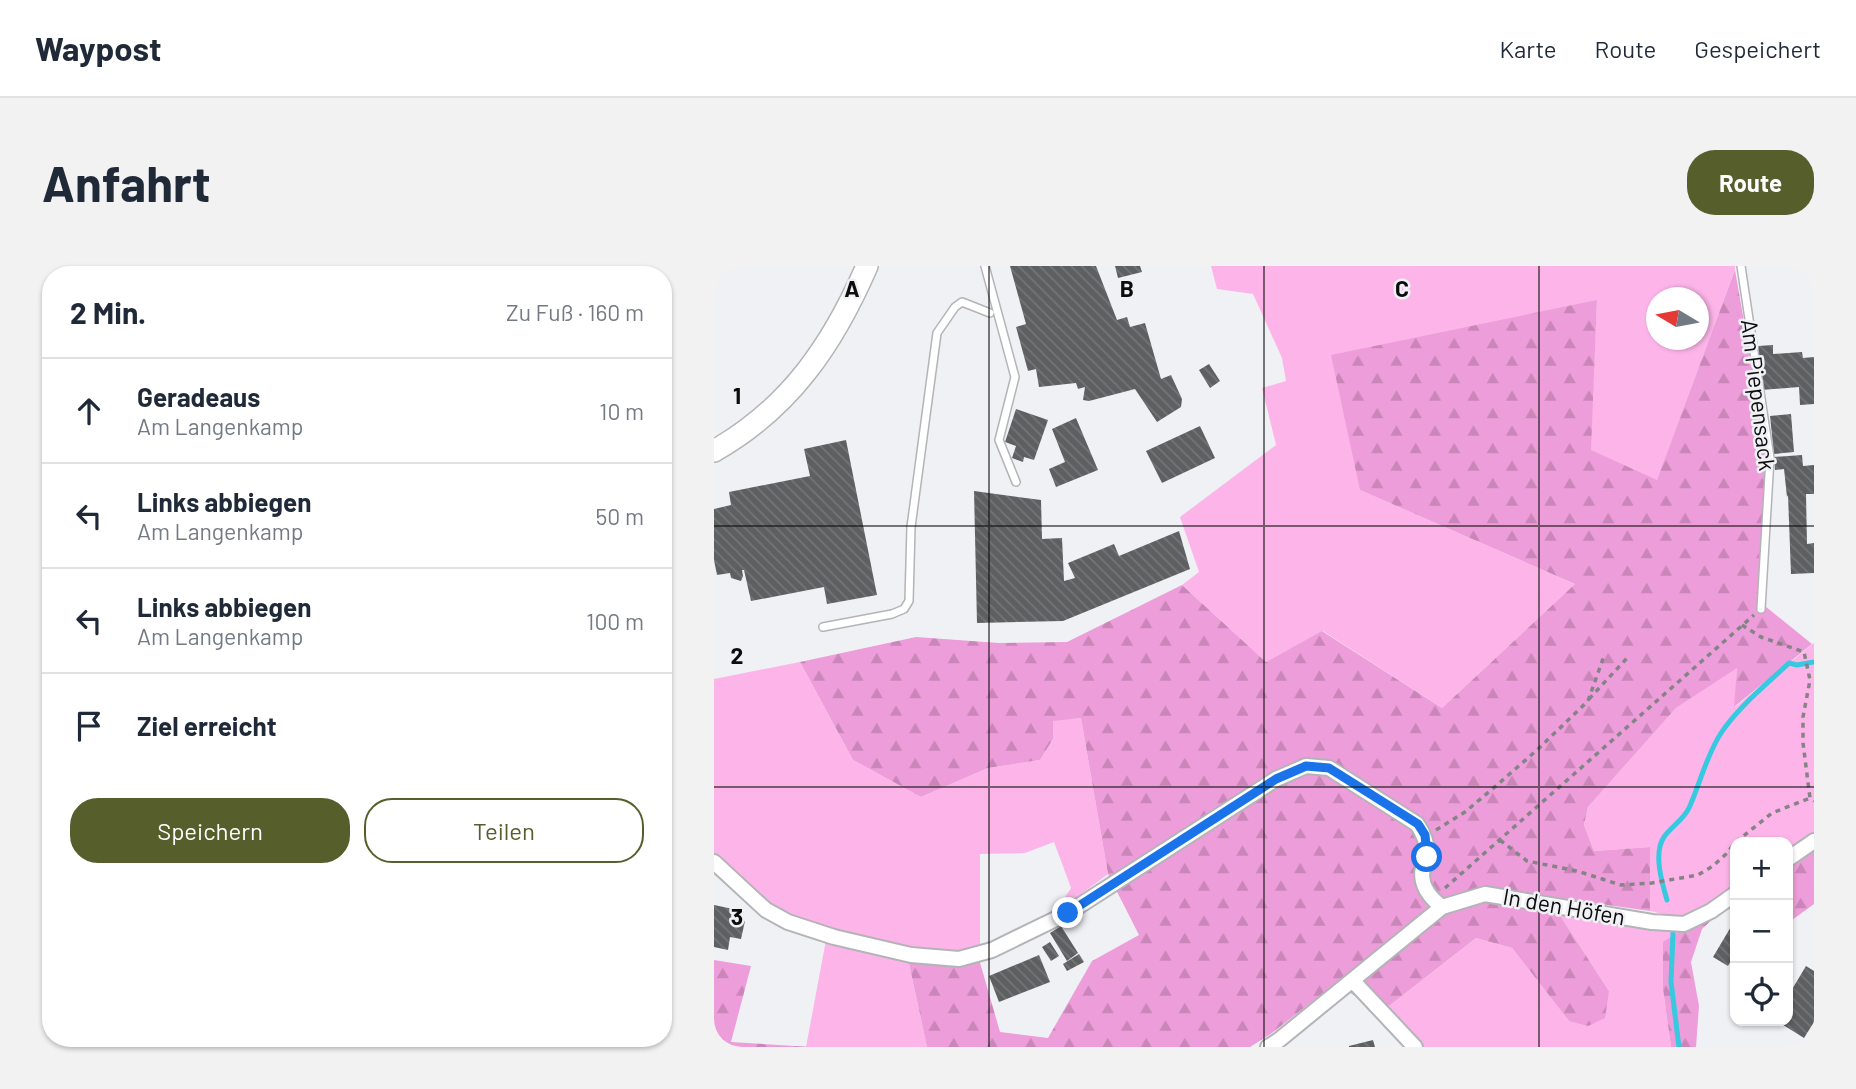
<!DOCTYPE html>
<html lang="de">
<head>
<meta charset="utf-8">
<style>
	body { margin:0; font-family:Barlow,sans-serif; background:#f2f2f3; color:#1f2937 }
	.controls { position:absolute; right:21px; bottom:21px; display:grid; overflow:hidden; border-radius:14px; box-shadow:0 2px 5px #0004 }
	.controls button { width:63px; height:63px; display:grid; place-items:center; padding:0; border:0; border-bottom:2px solid #e0e1e3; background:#fff; color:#1f2937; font:35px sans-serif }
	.compass { position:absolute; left:932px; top:21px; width:63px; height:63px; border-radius:50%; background:#fff; box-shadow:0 2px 5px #0004; rotate:280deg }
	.stop { position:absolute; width:21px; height:21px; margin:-16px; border:5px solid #1a73e8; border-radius:50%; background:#fff }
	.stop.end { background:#1a73e8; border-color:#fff; box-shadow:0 2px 7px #0008 }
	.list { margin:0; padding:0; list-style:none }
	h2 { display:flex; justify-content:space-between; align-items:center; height:91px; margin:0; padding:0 28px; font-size:30px }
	h2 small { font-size:23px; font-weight:400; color:#747a83 }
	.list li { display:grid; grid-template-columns:46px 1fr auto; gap:21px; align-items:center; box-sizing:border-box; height:105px; padding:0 28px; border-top:2px solid #e0e1e3 }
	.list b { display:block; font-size:26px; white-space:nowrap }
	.list p { margin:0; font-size:23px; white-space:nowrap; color:#747a83 }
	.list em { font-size:23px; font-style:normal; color:#747a83 }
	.actions { display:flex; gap:14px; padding:21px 28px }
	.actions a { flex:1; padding:16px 0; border:2px solid #565e2c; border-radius:28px; text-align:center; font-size:24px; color:#565e2c }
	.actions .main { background:#565e2c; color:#fff }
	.icon { flex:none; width:38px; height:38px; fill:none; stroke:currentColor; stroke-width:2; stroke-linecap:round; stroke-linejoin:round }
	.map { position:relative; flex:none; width:1100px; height:781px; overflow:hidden; border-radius:28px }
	header { display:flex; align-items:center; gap:42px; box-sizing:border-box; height:98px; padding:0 35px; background:#fff; border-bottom:2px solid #e0e1e3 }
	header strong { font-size:33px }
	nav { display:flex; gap:38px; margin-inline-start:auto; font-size:24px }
	.intro { display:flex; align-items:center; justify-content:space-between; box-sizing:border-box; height:168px; padding:0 42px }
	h1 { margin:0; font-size:49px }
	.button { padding:18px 32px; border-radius:28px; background:#565e2c; color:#fff; font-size:24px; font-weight:700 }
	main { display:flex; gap:42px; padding:0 42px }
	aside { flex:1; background:#fff; border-radius:28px; box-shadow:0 2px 5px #0004 }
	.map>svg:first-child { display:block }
	.green { fill:#fdb5e9; fill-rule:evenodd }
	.forest { fill:url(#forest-firs) }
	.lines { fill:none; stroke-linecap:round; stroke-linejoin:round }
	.stream { stroke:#37c9e0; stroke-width:5 }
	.building { fill:url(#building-back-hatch) }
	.lane-casing { stroke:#b3b4b7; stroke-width:10 }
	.street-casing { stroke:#b3b4b7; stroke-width:18 }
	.secondary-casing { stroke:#b3b4b7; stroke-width:24 }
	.path { stroke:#848486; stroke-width:3.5; stroke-dasharray:5 5; stroke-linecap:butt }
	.lane { stroke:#fff; stroke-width:7 }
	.street { stroke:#fff; stroke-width:14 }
	.secondary { stroke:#fff; stroke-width:21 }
	.route { stroke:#1a73e8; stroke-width:9 }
	.grid { fill:none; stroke:#0c0c0d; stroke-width:2; stroke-opacity:0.55 }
	.labels { text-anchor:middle; stroke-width:5; stroke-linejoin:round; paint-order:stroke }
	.street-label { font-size:23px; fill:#0c0c0d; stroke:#f0f1f4 }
	.grid-label { font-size:23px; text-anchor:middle; font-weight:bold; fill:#0c0c0d; stroke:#f0f1f4; stroke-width:5; stroke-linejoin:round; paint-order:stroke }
</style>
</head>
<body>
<header>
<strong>Waypost</strong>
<nav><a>Karte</a><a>Route</a><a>Gespeichert</a></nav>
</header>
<div class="intro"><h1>Anfahrt</h1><a class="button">Route</a></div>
<main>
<aside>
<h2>2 Min.<small>Zu Fuß · 160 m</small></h2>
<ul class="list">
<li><svg class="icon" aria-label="ahead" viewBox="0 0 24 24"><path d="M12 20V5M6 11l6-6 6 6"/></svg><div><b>Geradeaus</b><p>Am Langenkamp</p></div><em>10 m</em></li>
<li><svg class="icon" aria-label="left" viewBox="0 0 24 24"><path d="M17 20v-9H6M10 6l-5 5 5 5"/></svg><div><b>Links abbiegen</b><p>Am Langenkamp</p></div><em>50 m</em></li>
<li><svg class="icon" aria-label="left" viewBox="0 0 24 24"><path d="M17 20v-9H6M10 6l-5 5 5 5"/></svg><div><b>Links abbiegen</b><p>Am Langenkamp</p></div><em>100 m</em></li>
<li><svg class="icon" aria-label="arrive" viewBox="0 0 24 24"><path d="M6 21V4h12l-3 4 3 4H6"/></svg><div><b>Ziel erreicht</b></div></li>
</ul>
<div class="actions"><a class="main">Speichern</a><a>Teilen</a></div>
</aside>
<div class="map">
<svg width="1100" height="781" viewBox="0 0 1100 781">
	<defs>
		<pattern id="forest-firs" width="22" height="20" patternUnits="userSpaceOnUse" patternTransform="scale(1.75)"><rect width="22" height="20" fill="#ed9dd9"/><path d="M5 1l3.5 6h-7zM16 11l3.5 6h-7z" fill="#ca86b9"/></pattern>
		<pattern id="building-back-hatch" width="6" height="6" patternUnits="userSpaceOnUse" patternTransform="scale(1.75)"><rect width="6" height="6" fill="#5d5f61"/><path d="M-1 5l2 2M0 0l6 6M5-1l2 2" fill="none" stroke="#737576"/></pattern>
	</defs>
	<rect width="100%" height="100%" fill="#f0f1f4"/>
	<!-- green -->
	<path class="green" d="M497,0H1021V4L943,215L876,184L883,34L646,224L861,318L728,442L609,365L552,396L468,319L485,306L466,251L562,179L548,122L572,115L568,92L539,28L503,23ZM943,32H985V74H943Z
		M1100,377V568L1074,586V576H1021V621L1004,633L967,652L936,645V581L880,585L870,559L874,541L962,442L1023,401L1021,441Z
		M86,396L139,494L207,531L274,502L326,494L339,473V454L367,452L394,608L339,649L357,622L340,576L311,587L266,588V682L244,688L197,684L115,663L77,650L54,639L0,591V413Z
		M845,648L937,663L971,662L949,723L957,781H703L666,747L762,672L798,682L855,755L895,725Z
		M112,674L194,693L213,781H92Z"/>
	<!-- forest -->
	<path class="forest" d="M1021,4L1054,193L1046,336L1098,378L1020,441L1023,402L962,442L874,541L870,559L880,585L936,581V645L851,633L845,648L895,725L891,752L874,760L855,755L798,682L762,672L666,747L622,717L558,767L536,781H213L194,693H265L286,766L334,772L378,695L425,669L394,608L367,452L339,455V473L326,494L274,502L207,531L139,494L86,396L202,371L285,377L353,376L468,319L552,396L608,365L728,442L861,318L646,224L617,89L883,34L877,184L943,214Z
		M1100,578V638L1074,657V597Z
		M1001,651L988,663L977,696L985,740L982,781H957L949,723V676L971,662Z
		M0,694L37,700L17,776L97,781H0Z"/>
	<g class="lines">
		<!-- stream -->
		<path class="stream" d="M953,634C948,617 939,587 950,571C957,561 970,553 975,542C986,518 992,490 1007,467C1025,440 1052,419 1075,397L1083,399L1100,396
			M959,666L957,716L965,781"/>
	</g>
	<!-- building -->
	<path class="building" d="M296,0H382L403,54L413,51L416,61L431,57L447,113L457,109L468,133L467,141L443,156L421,123L375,135L369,134L371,121L364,123L362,117L325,121L322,103L314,105L302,61L312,58Z
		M401,0H426L428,6L404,12Z
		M1059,79V88L1088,86L1089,92L1100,91V138L1086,139L1085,121L1047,124L1044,80Z
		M495,98L506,115L496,122L485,104Z
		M302,143L334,154L320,194L310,191L309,196L298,192L302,180L291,176Z
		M1077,148L1080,186L1060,188L1056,150Z
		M362,152L384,204L342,221L335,203L351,196L338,163Z
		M486,160L501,192L448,217L432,185Z
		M132,174L163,329L113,338L110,321L37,335L30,304H28L29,310L27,315L17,312L16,307L3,309L0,294V243L17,239L15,226L96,210L90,183Z
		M1088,189L1089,200L1100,199V228H1092L1093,278L1100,277V307L1077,308L1074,229L1073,231L1070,203L1061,204L1060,191Z
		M260,225L327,234L328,273L348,272L350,315L361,312L354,297L400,278L405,290L465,265L476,303L349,355L263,357Z
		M0,639L19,643L17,652L31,655L27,673L16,671L14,684L0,681Z
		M1021,654V688L1014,700L999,691Z
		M347,660L364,687L353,695L336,667Z
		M336,676L345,690L337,695L328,681Z
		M365,688L370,696L353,705L349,698Z
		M325,689L336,716L285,736L275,710Z
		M1092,700L1100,705V756L1090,772L1063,755H1074V730Z
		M659,774L661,781H635V780Z"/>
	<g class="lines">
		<!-- lane casing -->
		<g class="lane-casing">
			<path id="lane" d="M271,0L301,111L285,174L302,216
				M1027,0L1056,192L1047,343
				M109,361L178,348L190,343L195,335L197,261L223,67L241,41L248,36L276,47"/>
		</g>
		<!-- street casing -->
		<g class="street-casing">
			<path id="street" d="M1074,593L1100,575
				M0,596L52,644L74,656L120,671L197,689L245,693L278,684L354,647L562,513L592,500L615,502L703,558C710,568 714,578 713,591C712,592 709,600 709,602C705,618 716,632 728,641
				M639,715L701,781
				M554,781L565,774L728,641L771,628L938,656L970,658L997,645L1021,628"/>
		</g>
		<!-- secondary casing -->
		<g class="secondary-casing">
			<path id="secondary" d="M0,185C76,142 119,78 153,0"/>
		</g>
		<!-- path -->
		<path class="path" d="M1028,359L1047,371L1090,386L1096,414L1089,451V477L1096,532L1100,535
			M875,433L914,391
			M722,564L751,546L783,519L823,484L874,435L890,390
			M786,574L813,595L863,605L907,619L938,617L984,609L999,600L1012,588L1021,577
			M1022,576L1058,547L1096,532
			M731,622L1040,349"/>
		<!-- lane -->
		<use href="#lane" class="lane"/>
		<!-- street -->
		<use href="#street" class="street"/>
		<!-- secondary -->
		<use href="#secondary" class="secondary"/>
	</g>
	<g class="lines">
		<!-- route -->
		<path class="route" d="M354,647L562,513L592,500L615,502L704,558L711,569L713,591"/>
	</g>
	<!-- grid -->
	<path class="grid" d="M275,0V781M550,0V781M825,0V781M0,260H1100M0,521H1100"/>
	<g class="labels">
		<!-- street labels -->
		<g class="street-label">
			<text transform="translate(1044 129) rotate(83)" y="8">Am Piepensack</text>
			<text transform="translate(850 641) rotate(10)" y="8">In den Höfen</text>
		</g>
	</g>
	<g class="grid-label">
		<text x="138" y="31">A</text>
		<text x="413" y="31">B</text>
		<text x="688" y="31">C</text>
		<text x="23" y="138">1</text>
		<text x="23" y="398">2</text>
		<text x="23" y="659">3</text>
	</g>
</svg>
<div class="controls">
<button>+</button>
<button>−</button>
<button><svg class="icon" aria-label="locate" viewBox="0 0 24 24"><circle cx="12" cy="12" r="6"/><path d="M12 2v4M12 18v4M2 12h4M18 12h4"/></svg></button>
</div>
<svg class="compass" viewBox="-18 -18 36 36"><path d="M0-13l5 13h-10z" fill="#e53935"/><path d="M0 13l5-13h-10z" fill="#747a83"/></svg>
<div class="stop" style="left:713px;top:591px"></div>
<div class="stop end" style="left:354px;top:647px"></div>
</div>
</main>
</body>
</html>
